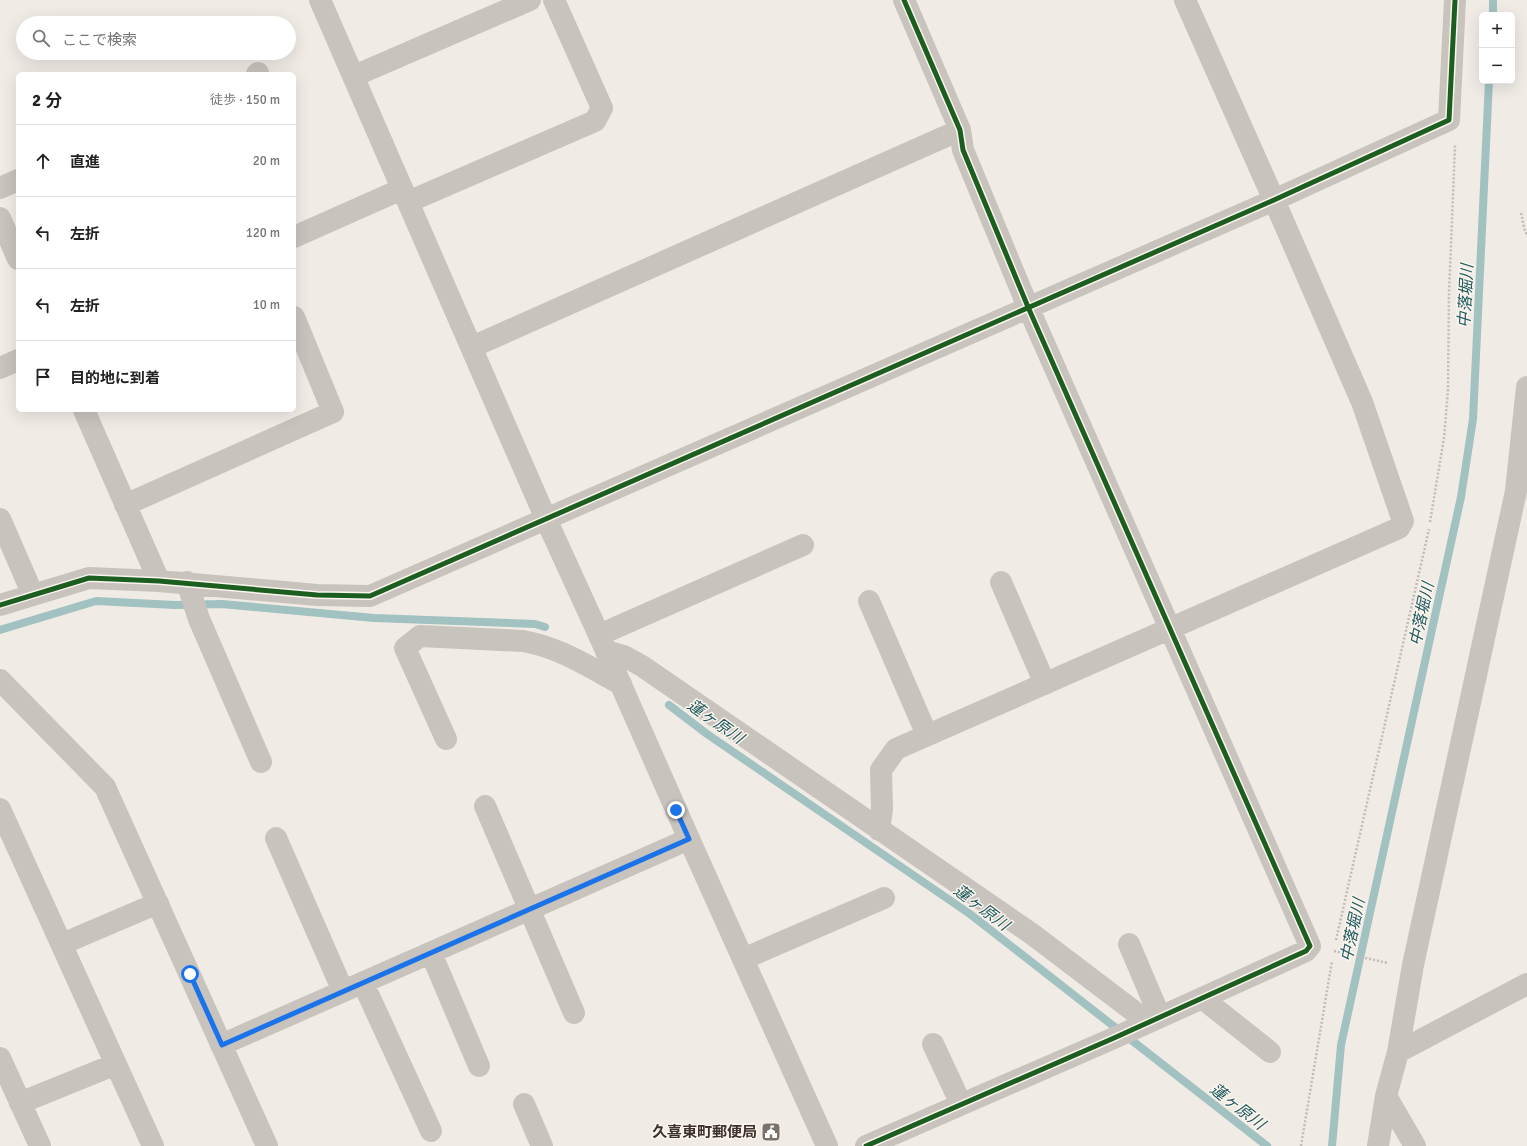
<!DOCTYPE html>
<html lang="ja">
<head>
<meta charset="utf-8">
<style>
	body { margin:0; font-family:Signika,"Noto Sans JP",sans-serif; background:#f2f2f2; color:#222 }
	.controls { position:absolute; right:12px; top:12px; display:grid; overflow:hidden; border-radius:6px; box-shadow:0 4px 16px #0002 }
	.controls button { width:36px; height:36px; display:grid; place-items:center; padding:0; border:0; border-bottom:1px solid #e0e0e0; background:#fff; color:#222; font:20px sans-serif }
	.stop { position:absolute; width:12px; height:12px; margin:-9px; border:3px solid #1a73e8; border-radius:50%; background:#fff }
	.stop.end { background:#1a73e8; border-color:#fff; box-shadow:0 1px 4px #0008 }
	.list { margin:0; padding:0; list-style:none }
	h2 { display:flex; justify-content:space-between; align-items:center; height:52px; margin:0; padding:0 16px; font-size:17px }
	h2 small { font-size:13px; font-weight:400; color:#767676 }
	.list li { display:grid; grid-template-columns:26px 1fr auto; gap:12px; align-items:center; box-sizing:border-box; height:72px; padding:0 16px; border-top:1px solid #e0e0e0 }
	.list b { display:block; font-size:15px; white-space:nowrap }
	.list em { font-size:13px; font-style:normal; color:#767676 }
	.icon { flex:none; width:22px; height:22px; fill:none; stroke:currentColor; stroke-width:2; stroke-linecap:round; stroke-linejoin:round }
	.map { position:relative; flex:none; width:1527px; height:1146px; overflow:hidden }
	.search { position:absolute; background:#fff; box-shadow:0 4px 16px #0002; left:16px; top:16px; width:280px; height:44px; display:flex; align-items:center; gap:10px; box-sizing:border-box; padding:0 14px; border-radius:22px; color:#767676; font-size:15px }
	.panel { position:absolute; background:#fff; box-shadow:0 4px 16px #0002; left:16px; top:72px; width:280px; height:340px; border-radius:6px }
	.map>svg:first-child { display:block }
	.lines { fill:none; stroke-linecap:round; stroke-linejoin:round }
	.stream { stroke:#a1c2c1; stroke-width:8 }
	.path { stroke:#c2bbb6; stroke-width:2.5; stroke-dasharray:2 2; stroke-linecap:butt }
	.minor { stroke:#c9c3be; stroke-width:22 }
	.tertiary { stroke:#c9c3be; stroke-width:22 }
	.cycleway-casing { stroke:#fbf5ee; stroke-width:8 }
	.cycleway { stroke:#1b5e20; stroke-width:5 }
	.route { stroke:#1a73e8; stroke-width:5 }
	.labels { text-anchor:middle; stroke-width:3; stroke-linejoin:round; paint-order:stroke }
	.poi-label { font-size:15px; font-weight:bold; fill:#3b302b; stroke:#fbf5ee; text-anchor:end }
	.water-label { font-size:16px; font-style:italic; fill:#1f5a5e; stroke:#fbf5ee }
</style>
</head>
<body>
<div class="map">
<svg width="1527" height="1146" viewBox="0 0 1527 1146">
	<rect width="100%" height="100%" fill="#f0ebe5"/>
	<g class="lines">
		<!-- stream -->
		<path class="stream" d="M1493,15V0
			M0,630L96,601L175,605L222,604L374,618L535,624L545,627
			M669,705L707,734L970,914L1267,1146
			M1332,1146L1341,1045L1461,497L1473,419L1489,81"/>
		<!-- path -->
		<path class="path" d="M1521,213L1525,232L1527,234
			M1430,522L1444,438L1448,390L1449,294L1455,145
			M1336,940L1429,529
			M1334,951L1388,963
			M1301,1146L1332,961"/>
		<!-- minor -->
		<path class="minor" d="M257,74L258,73
			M354,76L530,0
			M0,188L18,180
			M408,202L595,121L602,108L554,0
			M0,218L18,259
			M294,237L402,189
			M472,347L960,130
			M0,368L18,360
			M84,410L159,581
			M125,505L333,412L294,317
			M0,519L33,595
			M187,582L199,619L261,762
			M1001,582L1045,684
			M869,601L927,735
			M0,605L89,578L159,581L317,595L370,596L1274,200L1449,120L1455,0
			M599,635L803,545
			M606,651L624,656L642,666L1032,934L1148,1022
			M0,680L105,787L267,1146
			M446,739L405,648L420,636L523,641C559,647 589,667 621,684
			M485,806L574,1013
			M0,809L153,1146
			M879,830L882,809L881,770L896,749L1399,528L1403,521L1362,402L1274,200L1185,0
			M276,838L343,991
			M62,944L158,903
			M1129,944L1160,1017
			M431,953L479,1066
			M743,959L884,898
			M363,983L431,1131
			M1202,998L1270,1052
			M933,1044L961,1104
			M221,1045L689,839
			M1398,1052L1527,984
			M0,1058L40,1146
			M1386,1096L1415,1146
			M20,1103L116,1064
			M524,1104L542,1146
			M866,1146L1114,1038L1306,951L1310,946L1028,307L963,150L960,130L904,0
			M1378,1146L1386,1096L1398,1052L1413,965L1516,491L1527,387"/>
		<!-- tertiary -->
		<path class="tertiary" d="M320,0L546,519L599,635L689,839L827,1146
			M1518,482L1527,480"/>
		<!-- cycleway casing -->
		<g class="cycleway-casing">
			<path id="cycleway" d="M0,605L89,578L159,581L317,595L370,596L1274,200L1449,120L1455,0
				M866,1146L1114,1038L1306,951L1310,946L1028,307L963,150L960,130L904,0"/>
		</g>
		<!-- cycleway -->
		<use href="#cycleway" class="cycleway"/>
	</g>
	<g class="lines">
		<!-- route -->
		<path class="route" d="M190,974L222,1045L689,839L676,810"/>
	</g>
	<!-- icons -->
	<defs>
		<g id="civic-square" transform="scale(1)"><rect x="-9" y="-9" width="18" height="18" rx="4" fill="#7a716c" stroke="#fbf5ee"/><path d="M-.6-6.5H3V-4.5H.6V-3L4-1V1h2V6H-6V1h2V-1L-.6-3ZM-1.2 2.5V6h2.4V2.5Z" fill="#fff"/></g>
	</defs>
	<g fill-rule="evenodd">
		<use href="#civic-square" x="771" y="1132"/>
	</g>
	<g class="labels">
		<!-- poi labels -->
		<g class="poi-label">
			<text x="757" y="1137">久喜東町郵便局</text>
		</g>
		<!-- water labels -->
		<g class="water-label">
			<text transform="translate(1465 296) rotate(-87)" y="6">中落堀川</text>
			<text transform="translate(1421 614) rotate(-78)" y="6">中落堀川</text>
			<text transform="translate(716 721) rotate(35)" y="6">蓮ヶ原川</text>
			<text transform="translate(982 907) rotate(37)" y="6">蓮ヶ原川</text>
			<text transform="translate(1352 930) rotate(-78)" y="6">中落堀川</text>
			<text transform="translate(1238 1106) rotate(38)" y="6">蓮ヶ原川</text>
		</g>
	</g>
</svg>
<div class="controls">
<button>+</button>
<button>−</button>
</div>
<div class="stop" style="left:190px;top:974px"></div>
<div class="stop end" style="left:676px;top:810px"></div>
<div class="search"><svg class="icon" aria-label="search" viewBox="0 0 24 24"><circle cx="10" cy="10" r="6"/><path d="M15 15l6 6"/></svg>ここで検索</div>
<section class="panel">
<h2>2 分<small>徒歩 · 150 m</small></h2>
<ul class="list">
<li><svg class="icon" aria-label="ahead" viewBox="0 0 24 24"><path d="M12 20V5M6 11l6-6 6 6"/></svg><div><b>直進</b></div><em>20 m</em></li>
<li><svg class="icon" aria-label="left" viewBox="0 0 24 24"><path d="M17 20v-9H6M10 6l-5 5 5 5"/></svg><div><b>左折</b></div><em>120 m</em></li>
<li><svg class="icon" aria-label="left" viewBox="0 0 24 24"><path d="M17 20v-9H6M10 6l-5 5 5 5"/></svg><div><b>左折</b></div><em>10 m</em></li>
<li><svg class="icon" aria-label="arrive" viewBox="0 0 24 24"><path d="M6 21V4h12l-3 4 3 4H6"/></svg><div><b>目的地に到着</b></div></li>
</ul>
</section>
</div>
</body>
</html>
